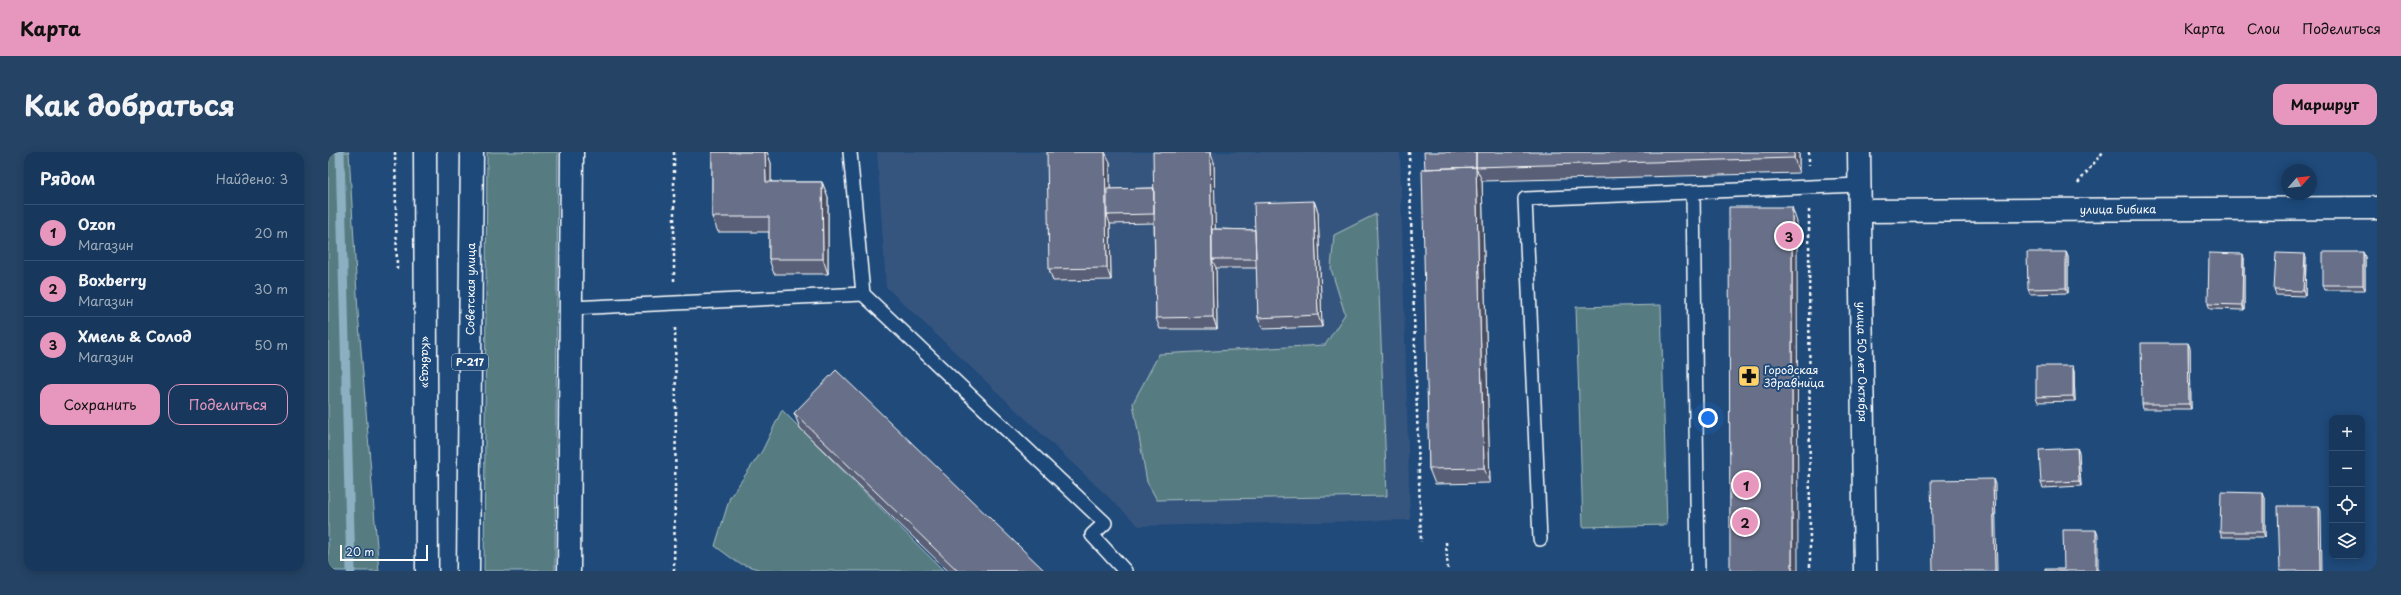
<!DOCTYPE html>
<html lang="ru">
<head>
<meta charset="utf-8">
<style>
	body { margin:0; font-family:"Playpen Sans",sans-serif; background:#244365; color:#f1f3f6 }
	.controls { position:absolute; right:12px; bottom:12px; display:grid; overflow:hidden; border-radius:8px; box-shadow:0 2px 10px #0003 }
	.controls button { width:36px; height:36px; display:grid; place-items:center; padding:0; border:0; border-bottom:1px solid #365272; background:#17385c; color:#f1f3f6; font:20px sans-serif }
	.compass { position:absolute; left:1953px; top:12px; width:36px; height:36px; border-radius:50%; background:#17385c; box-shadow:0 2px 10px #0003; rotate:63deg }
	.scale { position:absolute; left:12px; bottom:10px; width:88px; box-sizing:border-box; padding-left:4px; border:2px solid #fff; border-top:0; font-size:11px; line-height:14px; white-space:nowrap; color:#fff; -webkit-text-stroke:3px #1f4a7a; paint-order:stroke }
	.you { position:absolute; left:1380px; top:266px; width:14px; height:14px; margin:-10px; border:3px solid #fff; border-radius:50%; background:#1a73e8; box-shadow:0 0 0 6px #1a73e833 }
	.badge { display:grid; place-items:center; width:26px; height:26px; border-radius:50%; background:#e797bd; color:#111; font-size:13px; font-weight:700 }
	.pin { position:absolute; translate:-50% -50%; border:2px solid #fff; box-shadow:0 1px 4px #0006 }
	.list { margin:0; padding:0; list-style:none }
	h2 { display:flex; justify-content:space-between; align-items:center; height:52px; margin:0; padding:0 16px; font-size:17px }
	h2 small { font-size:13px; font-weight:400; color:#9eacbb }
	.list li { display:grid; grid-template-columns:26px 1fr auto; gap:12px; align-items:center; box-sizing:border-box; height:56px; padding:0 16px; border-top:1px solid #365272 }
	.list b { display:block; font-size:15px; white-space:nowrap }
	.list p { margin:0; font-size:13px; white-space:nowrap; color:#9eacbb }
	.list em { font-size:13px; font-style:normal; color:#9eacbb }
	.actions { display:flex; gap:8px; padding:12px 16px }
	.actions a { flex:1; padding:9px 0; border:1px solid #e797bd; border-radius:12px; text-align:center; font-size:14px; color:#e797bd }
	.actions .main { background:#e797bd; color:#111 }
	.icon { flex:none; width:22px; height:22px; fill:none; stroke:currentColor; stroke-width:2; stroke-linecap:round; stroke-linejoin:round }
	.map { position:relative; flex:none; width:2049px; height:419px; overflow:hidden; border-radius:12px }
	header { display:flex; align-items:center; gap:24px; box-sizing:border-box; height:56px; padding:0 20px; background:#e797bd; color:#111 }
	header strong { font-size:19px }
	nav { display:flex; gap:22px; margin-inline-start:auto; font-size:14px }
	.intro { display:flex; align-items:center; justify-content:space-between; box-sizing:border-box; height:96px; padding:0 24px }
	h1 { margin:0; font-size:28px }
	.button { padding:10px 18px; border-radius:12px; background:#e797bd; color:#111; font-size:14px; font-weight:700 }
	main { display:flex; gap:24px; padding:0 24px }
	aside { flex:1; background:#17385c; border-radius:12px; box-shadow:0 2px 10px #0003 }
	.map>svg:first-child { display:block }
	.built { fill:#35557e }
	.green { fill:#577c82; stroke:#abbec0 }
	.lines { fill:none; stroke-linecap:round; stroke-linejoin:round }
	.stream { stroke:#8dafc2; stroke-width:9 }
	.service-casing { stroke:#fff; stroke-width:16 }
	.minor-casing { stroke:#fff; stroke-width:25 }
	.secondary-casing { stroke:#fff; stroke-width:25 }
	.trunk-casing { stroke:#fff; stroke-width:25 }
	.path { stroke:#fff; stroke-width:2.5; stroke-dasharray:3 3; stroke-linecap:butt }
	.service { stroke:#1f4a7a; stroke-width:13 }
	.minor { stroke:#1f4a7a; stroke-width:22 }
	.secondary { stroke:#1f4a7a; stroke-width:22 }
	.trunk { stroke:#1f4a7a; stroke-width:22 }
	.wall { fill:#595f76; stroke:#fff }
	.shaded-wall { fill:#484e60; stroke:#fff }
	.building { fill:#676f89; stroke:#fff }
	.labels { text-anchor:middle; stroke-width:4; stroke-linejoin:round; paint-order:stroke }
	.shield { fill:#1f4a7a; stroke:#bcc9d7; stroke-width:1 }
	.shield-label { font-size:10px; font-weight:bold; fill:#fff }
	.street-label { font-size:11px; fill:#fff; stroke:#1f4a7a }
	.poi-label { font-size:11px; fill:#fff; stroke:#1f4a7a; text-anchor:start }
</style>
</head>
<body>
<header>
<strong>Карта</strong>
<nav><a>Карта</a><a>Слои</a><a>Поделиться</a></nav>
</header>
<div class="intro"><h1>Как добраться</h1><a class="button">Маршрут</a></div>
<main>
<aside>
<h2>Рядом<small>Найдено: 3</small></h2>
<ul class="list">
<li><span class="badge">1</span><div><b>Ozon</b><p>Магазин</p></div><em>20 m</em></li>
<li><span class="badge">2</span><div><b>Boxberry</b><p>Магазин</p></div><em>30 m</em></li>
<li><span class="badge">3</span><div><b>Хмель &amp; Солод</b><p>Магазин</p></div><em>50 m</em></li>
</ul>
<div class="actions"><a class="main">Сохранить</a><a>Поделиться</a></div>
</aside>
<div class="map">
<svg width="2049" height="419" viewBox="0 0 2049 419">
	<rect width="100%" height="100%" fill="#1f4a7a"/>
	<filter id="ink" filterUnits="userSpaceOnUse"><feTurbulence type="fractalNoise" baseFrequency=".025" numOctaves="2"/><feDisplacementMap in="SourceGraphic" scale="8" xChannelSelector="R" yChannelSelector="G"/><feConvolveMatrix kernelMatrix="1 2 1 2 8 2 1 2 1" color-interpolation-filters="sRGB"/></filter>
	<g filter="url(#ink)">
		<!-- built -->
		<path class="built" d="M549,0H1072L1082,368L811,374L558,135Z"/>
		<!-- green -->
		<path class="green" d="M0,0H21L30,160L51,419H0Z
			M159,0H230L227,419H156Z
			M1048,62L1059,344L829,348L819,330L805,251L831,202L997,193L1017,162L1003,117L1006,83Z
			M1333,153L1339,373L1255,375L1248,155Z
			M454,258L616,419H436L410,411L387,394L402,345L434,299Z"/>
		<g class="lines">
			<!-- stream -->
			<path class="stream" d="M12,0L23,419"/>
			<!-- service casing -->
			<g class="service-casing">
				<path id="service" d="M522,0L535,142
					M1365,41L1370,419
					M243,156L535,142L777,371L764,383L797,419
					M1212,387L1197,47L1531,33"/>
			</g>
			<!-- minor casing -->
			<g class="minor-casing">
				<g id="minor">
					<path id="s1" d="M1532,59L2049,56"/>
					<path d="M241,419L244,0"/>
				</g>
			</g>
			<!-- secondary casing -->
			<g class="secondary-casing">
				<g id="secondary">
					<path id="s2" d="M1531,0L1537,419"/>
				</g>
			</g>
			<!-- trunk casing -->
			<g class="trunk-casing">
				<g id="trunk">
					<path id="s3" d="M97,0L99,419"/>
					<path id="s4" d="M140,419L144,0"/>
				</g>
			</g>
			<!-- path -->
			<path class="path" d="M67,0L69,117
				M1081,0L1093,390
				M1481,0V13
				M1750,31L1775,0
				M1481,58L1482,419
				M346,129V0
				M1118,390L1120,419
				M346,419L348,260L347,174"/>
			<!-- service -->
			<use href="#service" class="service"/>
			<!-- minor -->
			<use href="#minor" class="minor"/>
			<!-- secondary -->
			<use href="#secondary" class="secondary"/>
			<!-- trunk -->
			<use href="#trunk" class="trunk"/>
		</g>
		<!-- wall -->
		<path class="wall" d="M384,0H439L443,11V30H494L500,45V122H446L441,107V80H390L384,65Z
			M1471,0V21L1154,29L1162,331L1107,332L1101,317L1097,17Z
			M782,10V37L826,36L886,10L887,77L927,78L986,49L990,60L994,175L935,177L930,166L929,116H888L889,177H832L828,166L826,71L782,72L783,128L725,129L721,117Z
			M1738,100L1740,105V141L1702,142L1700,137Z
			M2035,100L2037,105V138H1997L1995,133Z
			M1916,106V158L1882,157L1880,152Z
			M1978,106L1977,144L1948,143L1946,138Z
			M1860,191L1862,196L1863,257H1815L1814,252Z
			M1746,219L1747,249L1710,250L1708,245Z
			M466,261L717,419H620L472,276Z
			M1749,296L1751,301L1753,334L1715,336L1713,331Z
			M1937,346V385H1894L1892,380Z"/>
		<!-- shaded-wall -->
		<path class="shaded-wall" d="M437,0H439L443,11V46L438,30Z
			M777,0L782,10V63H779L782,72L783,128L779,116Z
			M882,0L886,10L888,107H884L888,116L889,177L885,165Z
			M1466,0H1471V21L1466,6Z
			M1148,15L1154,29L1162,331L1156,316Z
			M494,30L500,45V122L495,107Z
			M986,49L990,60L994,175L990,163Z
			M1464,55L1469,70L1470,419H1464Z
			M1738,100L1740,105V141L1738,136Z
			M2035,100L2037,105V138L2035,133Z
			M1915,102L1916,106V158L1914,153Z
			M1977,102L1978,106L1977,144L1975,139Z
			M1860,191L1862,196L1863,257L1861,252Z
			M1745,214L1746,219L1747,249L1745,244Z
			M1749,296L1751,301L1753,334L1751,329Z
			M1665,327L1667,332L1669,419H1667Z
			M1935,341L1937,346V385L1935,380Z
			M1991,354L1993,359L1994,419H1992Z
			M1768,378L1770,383V419H1768Z"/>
		<!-- building -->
		<path class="building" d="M384,0H437L438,30H494L495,107H441V65H384Z
			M719,0H777L779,116L721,117Z
			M825,0H882L885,165L828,166Z
			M1096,0H1148V15L1097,17Z
			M1148,0H1466V6L1148,15L1156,316L1101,317L1094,17L1148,15Z
			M826,36V62L779,63V37Z
			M986,49L990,163L930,166L926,51Z
			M1401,55H1464V419H1402Z
			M884,77L927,78L928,107H884Z
			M1699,100H1738V136L1700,137Z
			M1995,100H2035V133H1995Z
			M1881,101L1915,102L1914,153L1880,152Z
			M1948,101L1977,102L1975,139L1946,138Z
			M1813,191H1860L1861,252H1814Z
			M1708,214H1745V244L1708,245Z
			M508,218L717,419H630L466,261Z
			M1749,296L1751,329L1713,331L1711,298Z
			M1665,327L1667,419H1605L1603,328Z
			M1893,340L1935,341V380H1892Z
			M1950,354H1991L1992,419H1952Z
			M1735,378H1768V419H1717V417H1736Z"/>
	</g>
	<!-- icons -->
	<defs>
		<g id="pharmacy-square" transform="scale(1.15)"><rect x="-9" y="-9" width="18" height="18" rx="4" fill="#ffd166" stroke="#1f4a7a"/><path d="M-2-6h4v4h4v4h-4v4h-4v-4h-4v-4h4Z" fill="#111"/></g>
	</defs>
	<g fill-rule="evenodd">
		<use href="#pharmacy-square" x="1421" y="224"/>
	</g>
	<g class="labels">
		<!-- shield labels -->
		<rect class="shield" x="124" y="202" width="36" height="16" rx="3"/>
		<g class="shield-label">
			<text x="142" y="214">Р-217</text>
		</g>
		<!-- street labels -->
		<g class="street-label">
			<text dy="4" stroke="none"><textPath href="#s1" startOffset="258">улица Бибика</textPath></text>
			<text dy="4" stroke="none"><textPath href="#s4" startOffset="282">Советская улица</textPath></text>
			<text dy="4" stroke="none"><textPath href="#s3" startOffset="210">«Кавказ»</textPath></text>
			<text dy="4" stroke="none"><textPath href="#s2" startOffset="210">улица 50 лет Октября</textPath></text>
		</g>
		<!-- poi labels -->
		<g class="poi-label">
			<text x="1436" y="222">Городская<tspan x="1436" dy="13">Здравница</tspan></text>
		</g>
	</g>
</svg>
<div class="controls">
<button>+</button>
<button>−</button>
<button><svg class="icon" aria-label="locate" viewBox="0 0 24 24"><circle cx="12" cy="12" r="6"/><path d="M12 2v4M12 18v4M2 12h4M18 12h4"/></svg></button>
<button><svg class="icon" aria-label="layers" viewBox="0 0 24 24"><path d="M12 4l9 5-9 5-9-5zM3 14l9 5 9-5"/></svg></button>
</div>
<svg class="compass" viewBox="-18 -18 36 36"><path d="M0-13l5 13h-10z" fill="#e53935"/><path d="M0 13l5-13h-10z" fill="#9eacbb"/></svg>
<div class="scale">20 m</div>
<div class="you"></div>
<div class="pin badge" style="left:1418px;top:333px">1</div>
<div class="pin badge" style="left:1417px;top:370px">2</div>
<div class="pin badge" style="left:1461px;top:84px">3</div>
</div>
</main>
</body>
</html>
